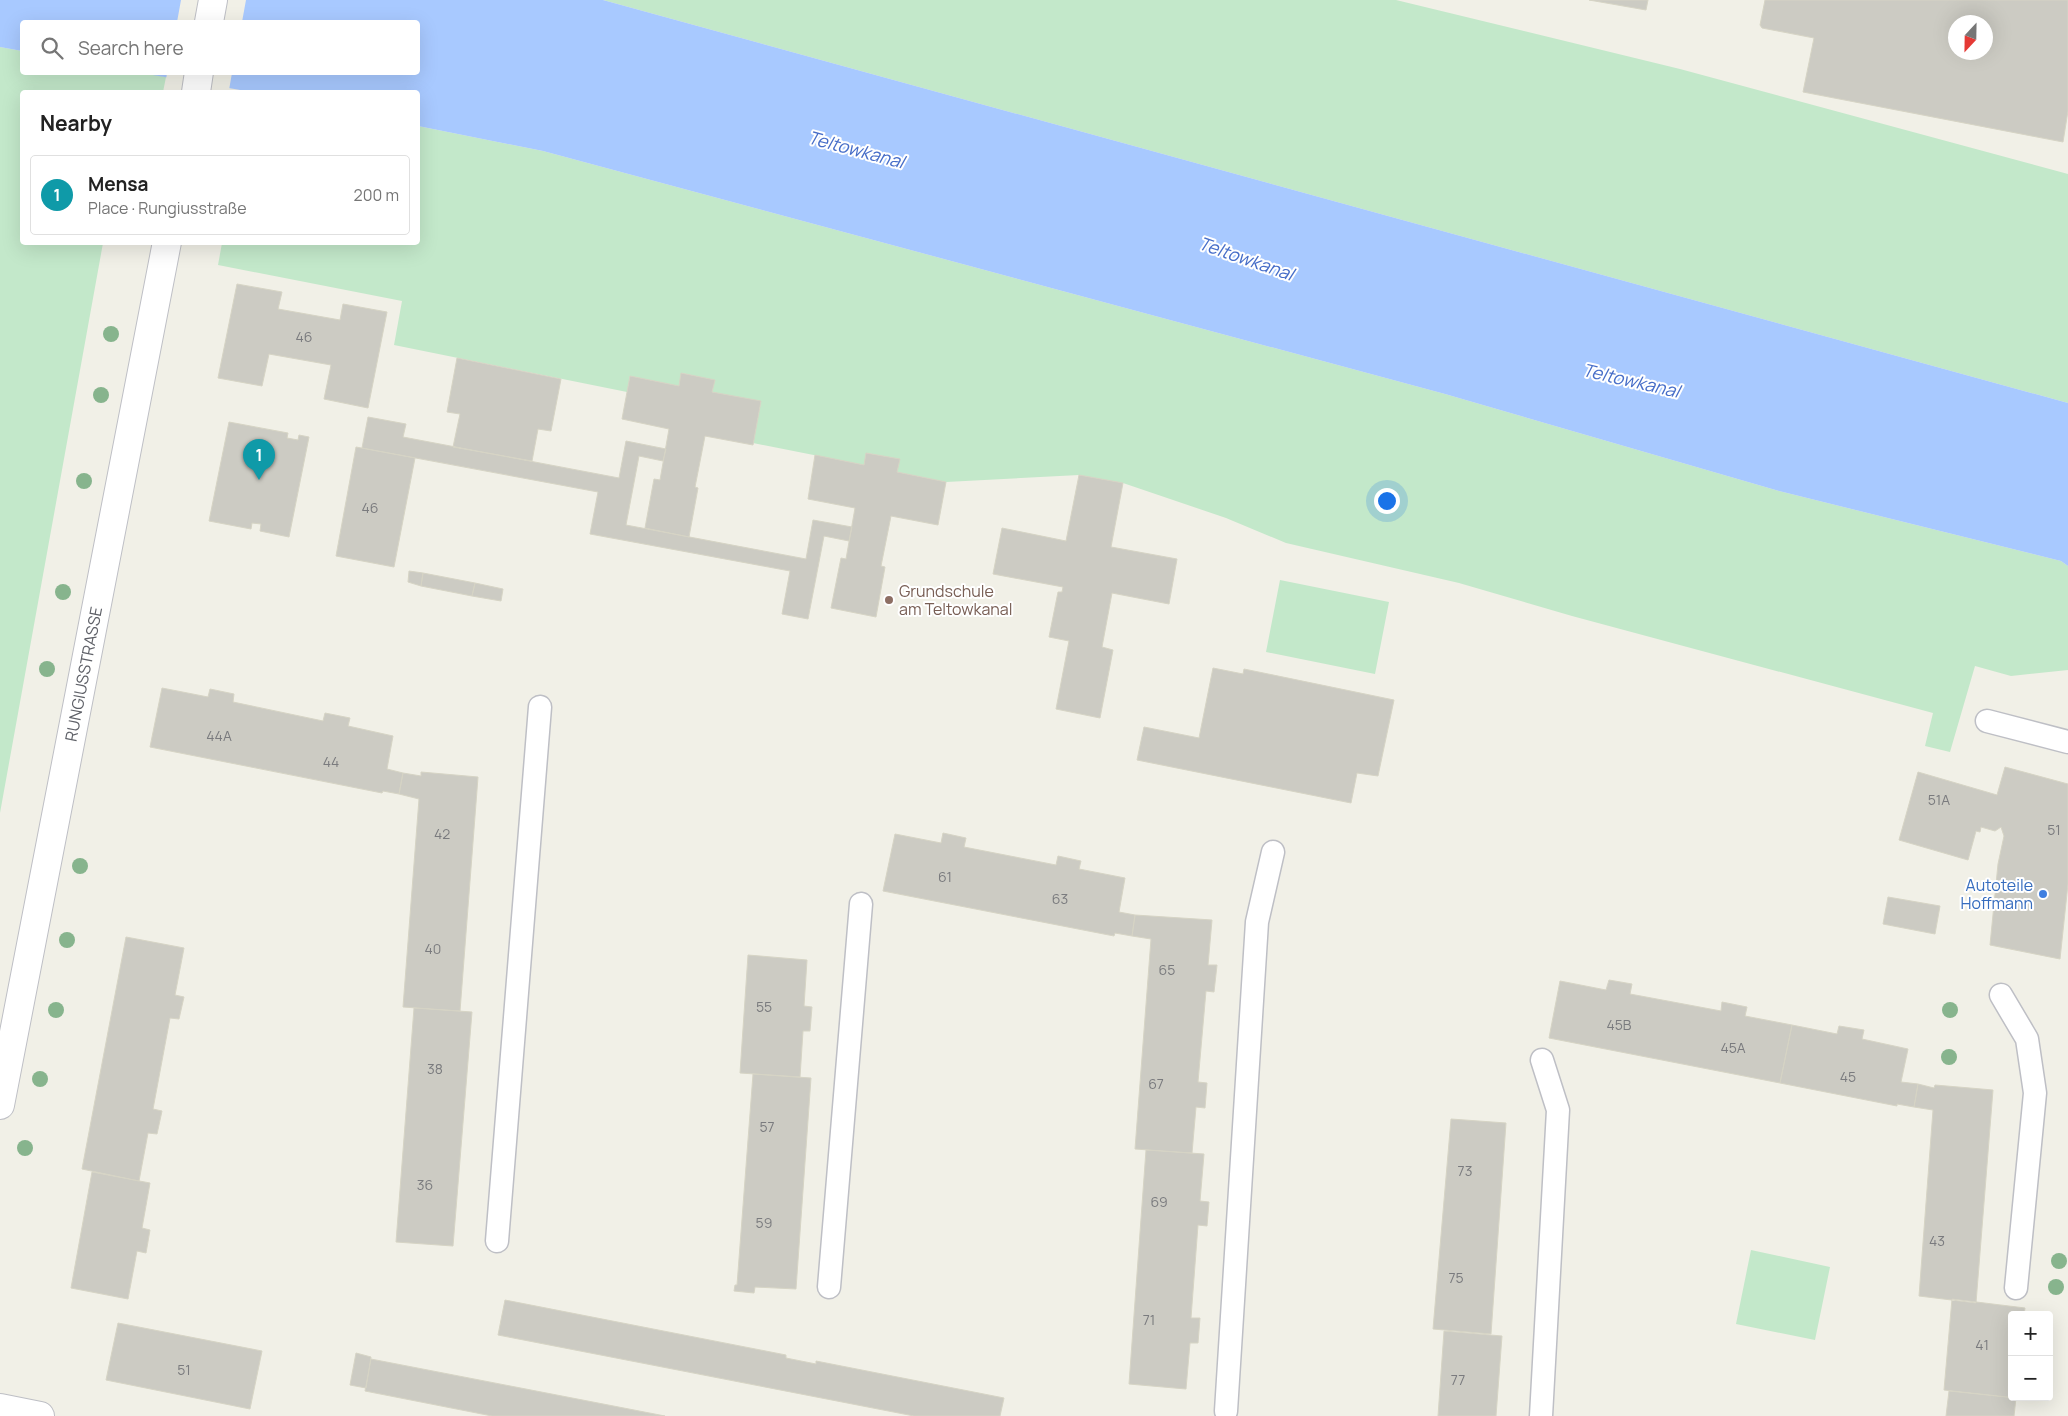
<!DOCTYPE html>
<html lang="en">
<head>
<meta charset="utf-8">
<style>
	body { margin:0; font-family:Manrope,sans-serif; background:#f2f2f2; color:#222 }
	.controls { position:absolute; right:15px; bottom:15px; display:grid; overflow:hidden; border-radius:5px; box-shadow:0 5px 20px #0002 }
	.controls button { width:45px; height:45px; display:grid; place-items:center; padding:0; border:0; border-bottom:1px solid #e0e0e0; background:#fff; color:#222; font:25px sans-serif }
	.compass { position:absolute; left:1948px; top:15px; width:45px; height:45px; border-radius:50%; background:#fff; box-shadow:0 5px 20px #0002; rotate:202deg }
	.you { position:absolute; left:1386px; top:500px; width:18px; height:18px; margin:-12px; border:4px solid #fff; border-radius:50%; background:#1a73e8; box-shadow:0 0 0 8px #1a73e833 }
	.badge { display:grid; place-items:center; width:32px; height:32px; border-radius:50%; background:#2563eb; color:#fff; font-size:16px; font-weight:700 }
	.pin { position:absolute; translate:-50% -41px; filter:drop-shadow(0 1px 2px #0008) }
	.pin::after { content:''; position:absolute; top:26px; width:18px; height:15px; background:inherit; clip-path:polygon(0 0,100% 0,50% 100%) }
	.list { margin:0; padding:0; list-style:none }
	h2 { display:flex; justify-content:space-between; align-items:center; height:65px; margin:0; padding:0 20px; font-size:21px }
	h2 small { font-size:16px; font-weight:400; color:#767676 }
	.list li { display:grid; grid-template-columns:32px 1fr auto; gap:15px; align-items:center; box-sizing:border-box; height:80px; margin:0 10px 10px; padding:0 10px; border:1px solid #e0e0e0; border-radius:5px }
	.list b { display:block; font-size:19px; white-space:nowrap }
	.list p { margin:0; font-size:16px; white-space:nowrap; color:#767676 }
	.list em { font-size:16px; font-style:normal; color:#767676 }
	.icon { flex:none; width:28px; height:28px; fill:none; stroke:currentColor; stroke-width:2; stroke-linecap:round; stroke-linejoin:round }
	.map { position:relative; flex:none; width:2068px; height:1416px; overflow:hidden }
	.search { position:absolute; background:#fff; box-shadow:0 5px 20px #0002; left:20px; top:20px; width:400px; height:55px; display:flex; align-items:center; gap:12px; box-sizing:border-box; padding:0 18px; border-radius:5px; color:#767676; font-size:19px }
	.panel { position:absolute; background:#fff; box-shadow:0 5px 20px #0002; left:20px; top:90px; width:400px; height:155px; border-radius:5px }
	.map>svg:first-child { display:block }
	.green { fill:#c3e8ca }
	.water { fill:#a8c9ff }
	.pier { fill:#f1f0e7 }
	.building { fill:#cccbc3; stroke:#d6d4c5; fill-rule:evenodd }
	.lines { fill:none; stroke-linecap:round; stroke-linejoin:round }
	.lane-casing { stroke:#bebfc5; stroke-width:25 }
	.street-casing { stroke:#bebfc5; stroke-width:30 }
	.lane { stroke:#fff; stroke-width:22 }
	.street { stroke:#fff; stroke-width:28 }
	.tree { fill:#87b48d }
	.education-dot { fill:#8d6e63; stroke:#fff; stroke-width:2 }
	.shop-dot { fill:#3f7fe0; stroke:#fff; stroke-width:2 }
	.labels { text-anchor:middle; stroke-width:4; stroke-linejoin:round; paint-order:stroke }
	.number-label { font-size:14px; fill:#7a7b7e }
	.education-label { font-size:16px; fill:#785e54; stroke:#fff; text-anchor:start }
	.street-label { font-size:16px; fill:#5e6067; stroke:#fff }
	.shop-label { font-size:16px; fill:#366cbe; stroke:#fff; text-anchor:end }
	.water-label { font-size:18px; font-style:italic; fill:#466dc8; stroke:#fff }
</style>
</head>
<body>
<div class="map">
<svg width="2068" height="1416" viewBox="0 0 2068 1416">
	<rect width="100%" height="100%" fill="#f1f0e7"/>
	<!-- green -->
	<path class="green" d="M603,0H1396L1680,69L2068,174V403Z
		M0,47L22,51V72H141L166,77L163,92H22V242L103,243L0,813Z
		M418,126L543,151L1445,394L1779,491L2061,561L2068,566V670L2011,676L1975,666L1950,752L1925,746L1933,713L1572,616L1459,583L1286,543L1226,518L1123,483L1079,475L946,482L897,472L899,459L867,453L864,465L753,443L761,402L712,392L714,380L682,373L679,386L630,376L627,392L394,345L402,301L218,265L222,243L418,242Z
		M1280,580L1389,602L1375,674L1266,652Z
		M1751,1250L1830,1267L1815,1340L1736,1324Z"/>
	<!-- water -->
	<path class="water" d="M0,0H603L2068,403V566L2061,561L1779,491L1445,394L543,151L418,126V92H252L141,73L418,72V22H22V51L0,47Z"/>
	<!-- pier -->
	<path class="pier" d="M181,0H246L242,22H177Z
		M167,73H232L229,90L166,80Z"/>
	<!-- building -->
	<path class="building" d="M1589,0H1648L1646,10Z
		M1765,0H2068V111L2063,142L1803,92L1814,38L1762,28L1760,25ZM1956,22H1986V52H1956Z
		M237,284L282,292L278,309L340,320L343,304L387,312L368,408L324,399L331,365L269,354L262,386L218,378Z
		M457,358L561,379L551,431L538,429L532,461L453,447L460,414L447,412Z
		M681,373L715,380L712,392L761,401L753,445L705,436L695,487L698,488L689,537L645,528L654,479L660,480L669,429L622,419L630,376L679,386Z
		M368,417L406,424L403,437L619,478L626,441L666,449L663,461L639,456L626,525L806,559L813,520L852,527L849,541L824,536L808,619L782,614L790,571L590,534L598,492L362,448Z
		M229,422L288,433L287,438L298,440L299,435L309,437L289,537L260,531L261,524L252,523L251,529L209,521Z
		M356,447L415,458L394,567L336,556Z
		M866,453L900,459L897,472L946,482L938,525L891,516L881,566L885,567L876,617L831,608L841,558L846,559L855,508L808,499L815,455L864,465Z
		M1079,475L1123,483L1111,547L1177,559L1169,604L1112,593L1102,647L1113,650L1100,718L1056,709L1069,641L1049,637L1058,592H1062L1063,587L993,574L1002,528L1066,541Z
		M409,571L423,573L421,586L408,582Z
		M423,573L475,583L472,596L421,586Z
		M475,583L503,589L501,601L472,596Z
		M1213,668L1243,674L1244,669L1394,700L1378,776L1357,773L1351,803L1137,760L1144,727L1199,738Z
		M162,688L208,697L210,689L234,694L233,702L323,721L325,713L350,718L348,726L393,736L387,769L403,773L399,794L383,791L382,793L150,747Z
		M2005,767L2068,784V884L2060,959L1990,945L1998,864L2004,836L2001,827L1995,831L1981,827L1980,832L1976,831L1968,860L1899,840L1918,772L1997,795Z
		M421,772L478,777L460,1011L403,1007L419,799L399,794L403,773L421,776Z
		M943,833L966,838L964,847L1056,865L1058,856L1081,861L1079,869L1125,878L1119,912L1135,915L1132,936L1115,933L1114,936L883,891L895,834L941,843Z
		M1888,897L1940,906L1935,934L1883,924Z
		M1135,915L1212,920L1208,965H1217L1214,992L1206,991L1198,1082L1207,1083L1205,1108L1196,1107L1192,1153L1135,1149L1151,939L1132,936Z
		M126,937L184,948L175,995L184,997L179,1019L170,1018L153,1109L162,1111L157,1134L148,1133L139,1181L82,1169Z
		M748,955L807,960L804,1006L812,1007L810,1031H803L800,1077L740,1073Z
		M1609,980L1632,984L1630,994L1721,1011L1722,1002L1747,1007L1745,1016L1792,1025L1780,1083L1549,1038L1560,981L1606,990Z
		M414,1008L472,1012L453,1246L396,1242Z
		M1792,1025L1837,1034L1839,1026L1864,1030L1862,1039L1908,1049L1901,1082L1918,1084L1914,1107L1897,1104V1106L1780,1083Z
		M753,1074L811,1078L796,1289L755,1287L754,1293L734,1291L735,1285H737Z
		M1918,1084L1934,1088L1935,1085L1993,1090L1976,1303L1919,1296L1933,1110L1914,1107Z
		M1451,1119L1506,1123L1491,1334L1433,1329Z
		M1146,1150L1204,1154L1200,1201L1209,1202L1207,1226L1198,1225L1191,1318H1200L1198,1343H1190L1186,1389L1129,1384Z
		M92,1172L150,1183L142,1228L150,1230L146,1253L137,1251L128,1299L71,1288Z
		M1952,1299L2025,1308L2024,1315H2012V1397L2016,1398L1944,1390Z
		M505,1300L786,1355V1358L816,1364V1361L1004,1398L1000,1416H914L498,1335Z
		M118,1323L262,1351L250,1409L106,1380Z
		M1444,1331L1502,1336L1496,1416H1438Z
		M356,1353L371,1357L366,1388L350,1385Z
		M371,1359L665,1416H492L365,1391Z
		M1949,1391L2016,1398L2014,1416H1946Z"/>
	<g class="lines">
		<!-- lane casing -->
		<g class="lane-casing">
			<path id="lane" d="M1987,721L2068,742
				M2001,995L2027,1039L2035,1093L2016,1288
				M497,1241L540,707
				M829,1287L861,904
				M1226,1411L1257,922L1273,852
				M1541,1416L1558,1110L1542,1060"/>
		</g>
		<!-- street casing -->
		<g class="street-casing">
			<g id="street">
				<path d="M209,22L213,0"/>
				<path d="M196,92L199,72"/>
				<path id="s1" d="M0,1105L167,242"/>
				<path d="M0,1408L40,1416"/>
			</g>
		</g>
		<!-- lane -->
		<use href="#lane" class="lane"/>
		<!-- street -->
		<use href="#street" class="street"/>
	</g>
	<!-- trees -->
	<g class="tree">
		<circle cx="111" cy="334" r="8"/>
		<circle cx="101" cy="395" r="8"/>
		<circle cx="84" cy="481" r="8"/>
		<circle cx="63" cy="592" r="8"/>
		<circle cx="47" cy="669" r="8"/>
		<circle cx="80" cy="866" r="8"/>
		<circle cx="67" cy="940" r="8"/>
		<circle cx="56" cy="1010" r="8"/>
		<circle cx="1950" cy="1010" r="8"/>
		<circle cx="1949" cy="1057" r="8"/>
		<circle cx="40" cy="1079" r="8"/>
		<circle cx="25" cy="1148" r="8"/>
		<circle cx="2059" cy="1261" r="8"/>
		<circle cx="2056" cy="1287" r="8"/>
	</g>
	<!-- markers -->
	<circle class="education-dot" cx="889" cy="600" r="5"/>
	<circle class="shop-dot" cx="2043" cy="894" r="5"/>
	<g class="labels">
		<!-- number labels -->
		<g class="number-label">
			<text x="304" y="342">46</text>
			<text x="370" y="513">46</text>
			<text x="219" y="741">44A</text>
			<text x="331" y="767">44</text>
			<text x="1939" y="805">51A</text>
			<text x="2054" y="835">51</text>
			<text x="442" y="839">42</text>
			<text x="945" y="882">61</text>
			<text x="1060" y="904">63</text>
			<text x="433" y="954">40</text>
			<text x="1167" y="975">65</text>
			<text x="764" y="1012">55</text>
			<text x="1619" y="1030">45B</text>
			<text x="1733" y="1053">45A</text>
			<text x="435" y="1074">38</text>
			<text x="1848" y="1082">45</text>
			<text x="1156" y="1089">67</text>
			<text x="767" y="1132">57</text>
			<text x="1465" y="1176">73</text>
			<text x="425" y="1190">36</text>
			<text x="1159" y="1207">69</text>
			<text x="764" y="1228">59</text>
			<text x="1937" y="1246">43</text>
			<text x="1456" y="1283">75</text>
			<text x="1149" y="1325">71</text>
			<text x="1982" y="1350">41</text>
			<text x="184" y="1375">51</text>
			<text x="1458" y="1385">77</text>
		</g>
		<!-- education labels -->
		<g class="education-label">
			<text x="899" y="597">Grundschule<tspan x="899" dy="18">am Teltowkanal</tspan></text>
		</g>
		<!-- street labels -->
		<g class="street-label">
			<text dy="6" stroke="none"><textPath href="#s1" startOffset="439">RUNGIUSSTRASSE</textPath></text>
		</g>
		<!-- shop labels -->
		<g class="shop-label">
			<text x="2033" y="891">Autoteile<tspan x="2033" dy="18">Hoffmann</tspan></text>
		</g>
		<!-- water labels -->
		<g class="water-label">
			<text transform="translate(856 150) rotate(15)" y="6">Teltowkanal</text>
			<text transform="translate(1246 259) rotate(19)" y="6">Teltowkanal</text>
			<text transform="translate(1631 381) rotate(13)" y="6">Teltowkanal</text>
		</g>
	</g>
</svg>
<div class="controls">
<button>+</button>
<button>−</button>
</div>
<svg class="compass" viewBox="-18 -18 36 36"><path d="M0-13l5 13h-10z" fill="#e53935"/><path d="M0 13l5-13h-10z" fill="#767676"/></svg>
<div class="you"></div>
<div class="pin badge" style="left:259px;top:480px;background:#0f9aa8">1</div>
<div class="search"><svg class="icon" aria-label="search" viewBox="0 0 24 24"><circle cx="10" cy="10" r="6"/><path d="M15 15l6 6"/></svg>Search here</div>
<section class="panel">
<h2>Nearby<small></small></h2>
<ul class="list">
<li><span class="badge" style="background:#0f9aa8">1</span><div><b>Mensa</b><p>Place · Rungiusstraße</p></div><em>200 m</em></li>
</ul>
</section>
</div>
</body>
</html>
